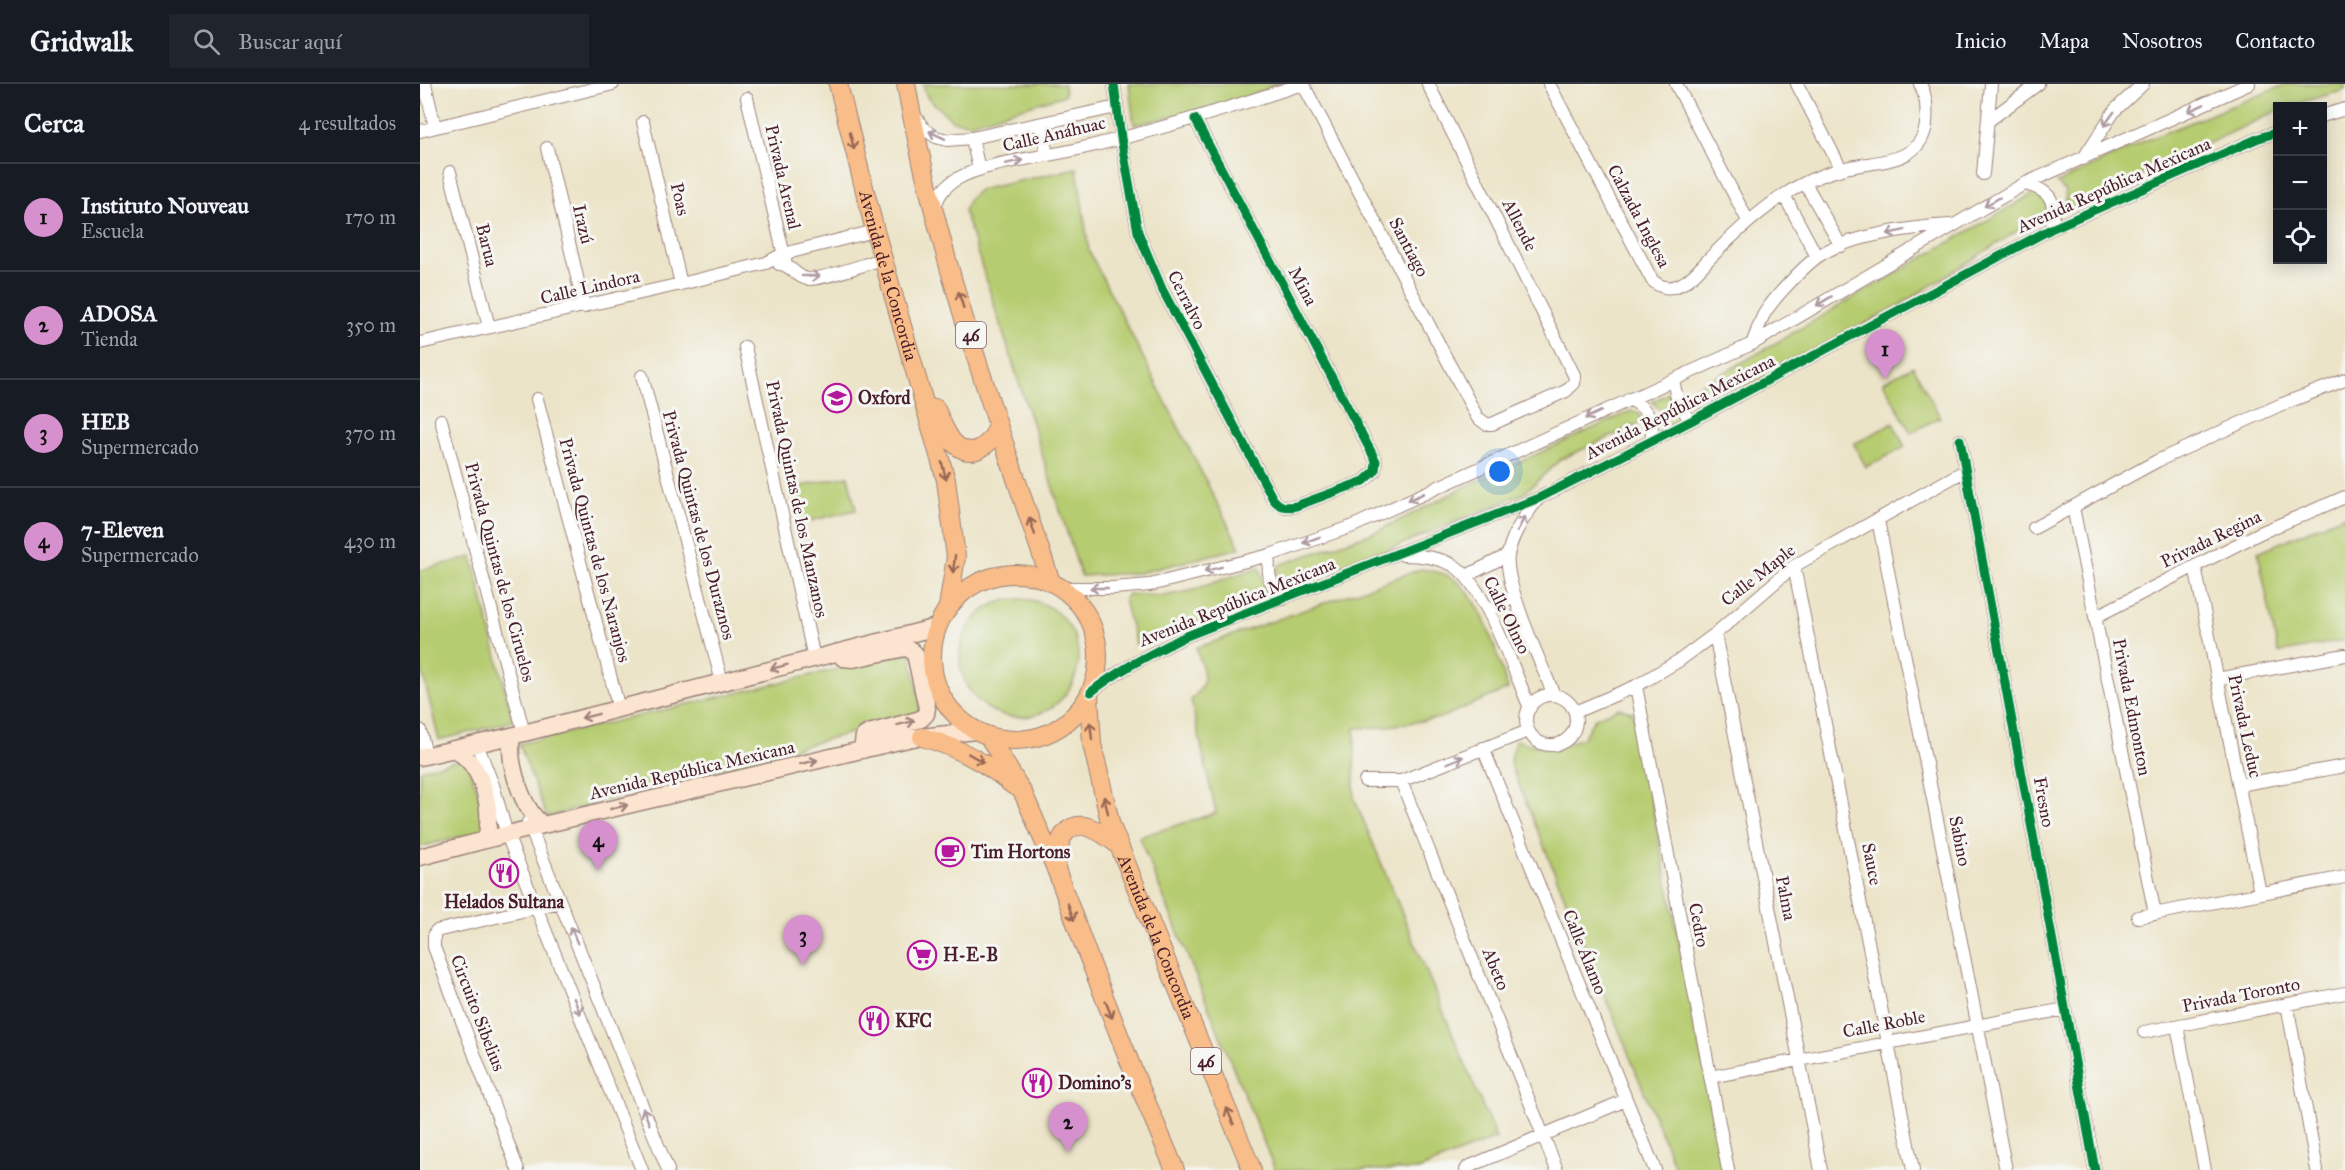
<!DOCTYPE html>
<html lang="es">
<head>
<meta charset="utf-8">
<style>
	body { margin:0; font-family:"IM FELL Great Primer",serif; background:#20242c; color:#f1f3f6 }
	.controls { position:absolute; right:18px; top:18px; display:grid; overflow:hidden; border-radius:0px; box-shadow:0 3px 15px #0003 }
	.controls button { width:54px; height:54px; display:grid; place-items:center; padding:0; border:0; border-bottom:2px solid #363941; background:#171b24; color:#f1f3f6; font:30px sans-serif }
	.you { position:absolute; left:1080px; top:388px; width:21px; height:21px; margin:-15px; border:4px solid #fff; border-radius:50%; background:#1a73e8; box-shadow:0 0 0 9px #1a73e833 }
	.badge { display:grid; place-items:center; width:39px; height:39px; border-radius:50%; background:#d690ce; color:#111; font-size:20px; font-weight:700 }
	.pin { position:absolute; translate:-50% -50px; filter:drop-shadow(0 2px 3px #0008) }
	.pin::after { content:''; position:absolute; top:32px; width:21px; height:18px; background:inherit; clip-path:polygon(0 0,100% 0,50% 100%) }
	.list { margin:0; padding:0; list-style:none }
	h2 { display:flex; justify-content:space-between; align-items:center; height:78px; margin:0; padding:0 24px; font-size:26px }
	h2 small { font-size:20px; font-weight:400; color:#9ea1a6 }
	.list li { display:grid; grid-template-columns:39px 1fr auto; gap:18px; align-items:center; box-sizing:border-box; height:108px; padding:0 24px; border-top:2px solid #363941 }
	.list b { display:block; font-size:22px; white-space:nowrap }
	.list p { margin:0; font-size:20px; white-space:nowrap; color:#9ea1a6 }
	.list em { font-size:20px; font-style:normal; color:#9ea1a6 }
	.icon { flex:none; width:33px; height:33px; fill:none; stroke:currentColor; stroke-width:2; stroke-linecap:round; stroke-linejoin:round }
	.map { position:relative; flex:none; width:1925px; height:1086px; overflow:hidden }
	header { display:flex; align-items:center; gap:36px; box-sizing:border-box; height:84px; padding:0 30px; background:#171b24; border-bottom:2px solid #363941 }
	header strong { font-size:28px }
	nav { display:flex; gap:33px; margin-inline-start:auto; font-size:21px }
	.search { width:420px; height:54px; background:#20242c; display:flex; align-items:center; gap:15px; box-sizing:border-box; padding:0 21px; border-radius:0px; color:#9ea1a6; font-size:22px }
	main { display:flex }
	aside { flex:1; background:#171b24 }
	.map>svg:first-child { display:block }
	.green { fill:#b6cc70; stroke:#80764e; stroke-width:1.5 }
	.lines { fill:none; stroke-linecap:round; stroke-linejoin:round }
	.minor-casing { stroke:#9b827a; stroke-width:14 }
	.secondary-casing { stroke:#9b827a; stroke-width:19 }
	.primary-casing { stroke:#9b827a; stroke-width:20 }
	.minor { stroke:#fff; stroke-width:12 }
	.secondary { stroke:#fce5d0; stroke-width:16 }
	.primary { stroke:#f8bd89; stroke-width:18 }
	.cycleway-casing { stroke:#f6f6f2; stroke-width:13 }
	.cycleway { stroke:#00873e; stroke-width:9 }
	.oneway { stroke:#ae9aa0 }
	.oneway2 { stroke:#986655 }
	.oneway3 { stroke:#a3827e }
	.labels { text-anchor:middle; stroke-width:6; stroke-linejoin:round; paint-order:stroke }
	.shield { fill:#f6f6f2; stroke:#7e6067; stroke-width:1.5 }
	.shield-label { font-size:16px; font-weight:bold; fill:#4a1f2b }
	.street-label { font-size:18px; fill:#4a1f2b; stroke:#f6f6f2 }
	.poi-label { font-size:18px; font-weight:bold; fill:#4a1f2b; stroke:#f6f6f2; text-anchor:start }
</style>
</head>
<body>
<header>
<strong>Gridwalk</strong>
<div class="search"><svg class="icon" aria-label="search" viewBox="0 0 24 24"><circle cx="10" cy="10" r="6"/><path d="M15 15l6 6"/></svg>Buscar aquí</div>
<nav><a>Inicio</a><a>Mapa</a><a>Nosotros</a><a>Contacto</a></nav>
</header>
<main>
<aside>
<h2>Cerca<small>4 resultados</small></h2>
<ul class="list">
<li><span class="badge">1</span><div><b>Instituto Nouveau</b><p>Escuela</p></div><em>170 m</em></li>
<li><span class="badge">2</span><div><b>ADOSA</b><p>Tienda</p></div><em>350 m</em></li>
<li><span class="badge">3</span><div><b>HEB</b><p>Supermercado</p></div><em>370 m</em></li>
<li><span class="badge">4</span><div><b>7-Eleven</b><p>Supermercado</p></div><em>430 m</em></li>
</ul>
</aside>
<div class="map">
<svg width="1925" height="1086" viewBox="0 0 1925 1086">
	<rect width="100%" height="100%" fill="#f6f6f2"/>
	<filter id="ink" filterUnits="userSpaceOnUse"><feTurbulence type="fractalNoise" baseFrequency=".0167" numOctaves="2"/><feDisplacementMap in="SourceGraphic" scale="12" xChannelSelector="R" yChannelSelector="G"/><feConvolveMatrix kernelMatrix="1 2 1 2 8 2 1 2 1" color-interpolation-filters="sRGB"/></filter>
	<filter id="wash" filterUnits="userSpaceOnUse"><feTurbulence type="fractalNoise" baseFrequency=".008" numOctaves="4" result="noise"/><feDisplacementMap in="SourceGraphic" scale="24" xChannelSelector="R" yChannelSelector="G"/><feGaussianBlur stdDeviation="1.35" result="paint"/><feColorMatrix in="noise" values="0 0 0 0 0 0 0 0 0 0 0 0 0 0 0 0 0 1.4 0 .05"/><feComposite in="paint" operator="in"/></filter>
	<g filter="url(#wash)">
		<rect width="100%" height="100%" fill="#ece4c8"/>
		<!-- green -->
		<path class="green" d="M503,0H644L645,11L551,39L533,37L507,13Z
			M709,0H859C813,21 764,30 714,41Z
			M1867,0H1925V6L1868,22H1858L1857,27L1651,124L1646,121L1645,107L1637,99L1729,55Z
			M657,84L669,167L820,464L719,489L661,492L544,127L549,115L559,106Z
			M1616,108H1623L1629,125L1626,129L1475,224L1280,327L1274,326L1269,317V310L1275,303L1309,286Z
			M1493,282L1520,333L1491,349L1463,298Z
			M1250,308L1251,321L1259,336L1243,345L1241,327L1232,318Z
			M1211,327L1217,328L1221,333V339L1141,375L1103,410L931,481L865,502L860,501L856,492L859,481L958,447L1053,399Z
			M1473,339L1485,363L1446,383L1434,360Z
			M428,392L436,426L381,439L373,404Z
			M1925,431V556L1858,569L1838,468Z
			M52,473L93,637L19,656L0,578V486Z
			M839,483L848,512L716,561L704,516L708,510L744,512L770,507Z
			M1001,485C1008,487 1017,487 1024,490C1063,505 1076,570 1088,605L1020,634L963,643L935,644L934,714L1076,1054L998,1086H855L719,753L796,729L771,616C791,596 784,589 776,564Z
			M540 574a59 59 0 1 1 118 0a59 59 0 1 1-118 0Z
			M490,568L502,629L127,733L99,660Z
			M1199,624L1212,628L1216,639L1304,1086H1256L1090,679L1096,656L1130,666L1163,654L1175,634Z
			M45,674L72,745L0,763V686Z"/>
	</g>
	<g filter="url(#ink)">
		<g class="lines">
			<!-- minor casing -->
			<g class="minor-casing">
				<path id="minor" d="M5,0L15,43
					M694,0L701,54L718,148L742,205L853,415C860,423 865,424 876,422L944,397L955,387L956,377L775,35
					M883,0L1057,333L1066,340H1072L1146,307L1154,299L1155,293L1008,0
					M1129,0L1232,196C1240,204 1250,206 1261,200C1273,195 1284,179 1294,170C1316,148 1338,128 1364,111C1380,100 1402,90 1422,85C1453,76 1501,82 1506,40C1507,25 1507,13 1500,0
					M1256,0L1328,137
					M1377,0L1421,85
					M327,14L366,180
					M495,32L504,45L516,53L527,56L552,54L697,23
					M1902,32L1925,25
					M1568,37L1618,0
					M223,38L261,200
					M621,40L627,71
					M0,47L193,0
					M552,54L559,86
					M127,64L164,223
					M1663,75L1695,26L1723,0
					M30,88L69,243
					M1563,90L1571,0
					M1385,99L1421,162
					M1604,100C1632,106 1637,118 1631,145
					M1364,111L1397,173
					M514,125C518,112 523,104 535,96C565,78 619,74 654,66C732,48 807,25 882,0
					M359,180C371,180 376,194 388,195C406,195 444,180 463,175
					M0,259L261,200L346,179L363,170L455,147
					M1332,260C1336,251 1339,240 1344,230C1353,215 1382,184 1397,173C1426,152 1494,143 1530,141
					M325,263L394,574
					M222,292L302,598
					M1253,296L1258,319L1271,337
					M117,315L199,625
					M1209,315C1228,324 1235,337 1231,357
					M21,336L104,649
					M1540,356L1675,1086
					M1118,415C1105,431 1091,451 1088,472C1084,501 1122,581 1134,611
					M1653,423L1735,830
					M1458,436L1586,1086
					M1614,444L1737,377L1860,321L1925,296
					M850,471C846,489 850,503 863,515
					M983,471C1000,471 1017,473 1033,481C1065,500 1094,588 1110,624
					M1374,482L1493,1086
					M1775,482L1840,809
					M1046,492L1088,471
					M641,504H693L730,501L850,471L933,442L1332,260L1604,100L1829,0
					M1068,527L1095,512
					M1675,533L1840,449L1925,413
					M1295,550L1401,1086
					M1797,595L1925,571
					M1216,602L1308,1086
					M671,608C700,585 731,570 764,553L1119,414L1271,337L1631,145L1839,54L1858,48
					M1106 636a25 25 0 1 1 50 0a25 25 0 1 1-50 0Z
					M1155,628L1216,602L1260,576L1295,550L1374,482L1546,386
					M0,646L6,671
					M57,660L74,704L87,751L222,1086
					M1063,664L1235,1086
					M945,697H981L1108,647
					M981,697L1137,1086
					M1819,701L1925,682
					M108,738L248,1086
					M1718,833L1925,793
					M1867,920L1897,1086
					M1757,942L1785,1086
					M1724,948L1925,909
					M1290,993L1645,925
					M98,1086L14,863V852L16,847L140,818
					M1046,1086L1048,1083L1206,1016"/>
			</g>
			<!-- secondary casing -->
			<g class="secondary-casing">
				<path id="secondary" d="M423,574L433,575L485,564L491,566L495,570L507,624L506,630L501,635L449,649L444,652L442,666
					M92,652C87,678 102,725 123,741
					M33,665C64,680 73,725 66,756
					M0,673L104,649L517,543
					M0,773L123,741L492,654L555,647"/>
			</g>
			<!-- primary casing -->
			<g class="primary-casing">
				<g id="primary">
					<path id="s1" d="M418,0L455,147L526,396L536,473L528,523"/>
					<path d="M486,0C516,168 576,336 631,498"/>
					<path d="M515,324C521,335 525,350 534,359C552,378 572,360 578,341"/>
					<circle cx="595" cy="573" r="83"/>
					<path id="s2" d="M669,612L672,660L691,742L832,1086"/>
					<path d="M502,653C537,663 566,678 594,702"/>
					<path d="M569,653L604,711L636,785L665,864L714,989L755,1086"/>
					<path d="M636,785C637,775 637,761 643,752C657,730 683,749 697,760"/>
				</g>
			</g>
			<!-- minor -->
			<use href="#minor" class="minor"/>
			<!-- secondary -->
			<use href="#secondary" class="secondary"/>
			<!-- primary -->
			<use href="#primary" class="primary"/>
			<!-- cycleway casing -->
			<g class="cycleway-casing">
				<path id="cycleway" d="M694,0L701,54L718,148L742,205L853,415C860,423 865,424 876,422L944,397L955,387L956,377L775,35
					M1540,356L1675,1086
					M671,608C700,585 731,570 764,553L1119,414L1271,337L1631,145L1839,54L1858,48"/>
			</g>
			<!-- cycleway -->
			<use href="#cycleway" class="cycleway"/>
		</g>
		<!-- one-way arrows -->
		<defs><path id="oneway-shaft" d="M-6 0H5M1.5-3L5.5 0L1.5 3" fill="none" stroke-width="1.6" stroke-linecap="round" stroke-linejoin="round" transform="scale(1.5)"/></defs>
		<g class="oneway">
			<use href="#oneway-shaft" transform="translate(1776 24) rotate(156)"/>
			<use href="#oneway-shaft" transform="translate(1689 35) rotate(126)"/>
			<use href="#oneway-shaft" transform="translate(517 51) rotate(-155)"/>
			<use href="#oneway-shaft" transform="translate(594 78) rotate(-12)"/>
			<use href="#oneway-shaft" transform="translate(1572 118) rotate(150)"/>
			<use href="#oneway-shaft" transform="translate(1476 148) rotate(168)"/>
			<use href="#oneway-shaft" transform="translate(391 192)"/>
			<use href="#oneway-shaft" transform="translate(1404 217) rotate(149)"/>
			<use href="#oneway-shaft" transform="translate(1173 331) rotate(155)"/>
			<use href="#oneway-shaft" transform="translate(996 413) rotate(155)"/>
			<use href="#oneway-shaft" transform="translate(1101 440) rotate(-62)"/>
			<use href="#oneway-shaft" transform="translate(891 456) rotate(160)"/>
			<use href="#oneway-shaft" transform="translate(793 485) rotate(166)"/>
			<use href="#oneway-shaft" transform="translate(679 504) rotate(-180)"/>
			<use href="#oneway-shaft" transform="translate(1035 676) rotate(-22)"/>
			<use href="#oneway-shaft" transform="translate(154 851) rotate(-112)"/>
			<use href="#oneway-shaft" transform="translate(157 922) rotate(68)"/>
			<use href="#oneway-shaft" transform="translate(226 1032) rotate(-112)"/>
		</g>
		<g class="oneway2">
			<use href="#oneway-shaft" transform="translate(432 57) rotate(76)"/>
			<use href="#oneway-shaft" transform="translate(541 216) rotate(-107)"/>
			<use href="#oneway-shaft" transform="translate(524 387) rotate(76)"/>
			<use href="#oneway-shaft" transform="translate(612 442) rotate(-109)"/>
			<use href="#oneway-shaft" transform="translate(534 480) rotate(97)"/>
			<use href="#oneway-shaft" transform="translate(671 647) rotate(-97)"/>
			<use href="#oneway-shaft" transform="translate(556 674) rotate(30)"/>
			<use href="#oneway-shaft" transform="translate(686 721) rotate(-104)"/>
			<use href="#oneway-shaft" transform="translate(651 828) rotate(70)"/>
			<use href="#oneway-shaft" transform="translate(689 926) rotate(68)"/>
			<use href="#oneway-shaft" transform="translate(810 1032) rotate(-113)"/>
		</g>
		<g class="oneway3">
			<use href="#oneway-shaft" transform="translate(359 583) rotate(165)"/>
			<use href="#oneway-shaft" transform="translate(170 632) rotate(166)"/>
			<use href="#oneway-shaft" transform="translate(486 639) rotate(-14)"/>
			<use href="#oneway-shaft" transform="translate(389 678) rotate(-13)"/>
			<use href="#oneway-shaft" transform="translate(199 723) rotate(-13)"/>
		</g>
	</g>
	<!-- icons -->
	<defs>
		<g id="school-ring" transform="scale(1.5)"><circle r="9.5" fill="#f6f6f2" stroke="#b5179e" stroke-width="1.5"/><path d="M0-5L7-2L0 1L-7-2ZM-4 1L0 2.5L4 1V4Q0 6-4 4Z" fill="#b5179e"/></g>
		<g id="cafe-ring" transform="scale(1.5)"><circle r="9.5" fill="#f6f6f2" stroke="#b5179e" stroke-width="1.5"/><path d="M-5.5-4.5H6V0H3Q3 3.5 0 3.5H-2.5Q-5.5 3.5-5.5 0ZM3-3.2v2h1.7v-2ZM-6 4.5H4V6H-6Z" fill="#b5179e"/></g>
		<g id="restaurant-ring" transform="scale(1.5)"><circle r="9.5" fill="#f6f6f2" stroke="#b5179e" stroke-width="1.5"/><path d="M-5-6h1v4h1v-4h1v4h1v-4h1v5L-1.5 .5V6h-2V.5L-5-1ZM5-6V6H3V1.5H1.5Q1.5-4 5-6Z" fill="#b5179e"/></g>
		<g id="supermarket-ring" transform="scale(1.5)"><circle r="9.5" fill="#f6f6f2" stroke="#b5179e" stroke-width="1.5"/><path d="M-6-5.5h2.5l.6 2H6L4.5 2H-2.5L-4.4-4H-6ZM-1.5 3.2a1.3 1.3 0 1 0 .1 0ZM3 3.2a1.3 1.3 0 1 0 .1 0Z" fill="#b5179e"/></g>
	</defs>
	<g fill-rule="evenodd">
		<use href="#school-ring" x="417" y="314"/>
		<use href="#cafe-ring" x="530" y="768"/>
		<use href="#restaurant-ring" x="84" y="789"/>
		<use href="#supermarket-ring" x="502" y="871"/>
		<use href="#restaurant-ring" x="454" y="937"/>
		<use href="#restaurant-ring" x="617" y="999"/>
	</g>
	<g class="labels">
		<!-- shield labels -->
		<g class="shield">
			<rect x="536" y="238" width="30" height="26" rx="4.5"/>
			<rect x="771" y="964" width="30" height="26" rx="4.5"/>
		</g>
		<g class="shield-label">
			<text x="551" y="257">46</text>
			<text x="786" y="983">46</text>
		</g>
		<!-- street labels -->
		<g class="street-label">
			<text transform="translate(634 50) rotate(-13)" y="6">Calle Anáhuac</text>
			<text transform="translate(363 93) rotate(77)" y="6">Privada Arenal</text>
			<text transform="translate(1694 101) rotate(-24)" y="6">Avenida República Mexicana</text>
			<text transform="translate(260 115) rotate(77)" y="6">Poas</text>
			<text transform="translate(1219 132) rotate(62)" y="6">Calzada Inglesa</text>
			<text transform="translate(163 140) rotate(77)" y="6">Irazú</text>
			<text transform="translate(1100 141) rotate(63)" y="6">Allende</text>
			<text transform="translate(67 161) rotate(76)" y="6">Barua</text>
			<text transform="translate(989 163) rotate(62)" y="6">Santiago</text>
			<text dy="6" stroke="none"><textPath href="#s1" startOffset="198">Avenida de la Concordia</textPath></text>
			<text transform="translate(883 202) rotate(62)" y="6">Mina</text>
			<text transform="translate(170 203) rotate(-13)" y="6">Calle Lindora</text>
			<text transform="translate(767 216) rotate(63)" y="6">Cerralvo</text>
			<text transform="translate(1260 323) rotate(-27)" y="6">Avenida República Mexicana</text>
			<text transform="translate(377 415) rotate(78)" y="6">Privada Quintas de los Manzanos</text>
			<text transform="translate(279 441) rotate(75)" y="6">Privada Quintas de los Duraznos</text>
			<text transform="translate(1791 455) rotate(-26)" y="6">Privada Regina</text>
			<text transform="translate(175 466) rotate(75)" y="6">Privada Quintas de los Naranjos</text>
			<text transform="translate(80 488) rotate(75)" y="6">Privada Quintas de los Ciruelos</text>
			<text transform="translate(1338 491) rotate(-38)" y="6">Calle Maple</text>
			<text transform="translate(817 518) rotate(-22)" y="6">Avenida República Mexicana</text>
			<text transform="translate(1087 531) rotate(64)" y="6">Calle Olmo</text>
			<text transform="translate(1712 623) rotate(79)" y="6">Privada Edmonton</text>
			<text transform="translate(1825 642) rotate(78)" y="6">Privada Leduc</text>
			<text transform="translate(272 686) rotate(-13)" y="6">Avenida República Mexicana</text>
			<text transform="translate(1624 718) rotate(80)" y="6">Fresno</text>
			<text transform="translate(1540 757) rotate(79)" y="6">Sabino</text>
			<text transform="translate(1452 780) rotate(79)" y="6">Sauce</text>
			<text transform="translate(1366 814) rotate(79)" y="6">Palma</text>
			<text transform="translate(1279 841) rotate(79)" y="6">Cedro</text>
			<text dy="6" stroke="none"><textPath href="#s2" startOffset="252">Avenida de la Concordia</textPath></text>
			<text transform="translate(1165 868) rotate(68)" y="6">Calle Álamo</text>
			<text transform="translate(1076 885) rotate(68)" y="6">Abeto</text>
			<text transform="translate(1821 911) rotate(-11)" y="6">Privada Toronto</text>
			<text transform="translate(58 929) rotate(69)" y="6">Circuito Sibelius</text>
			<text transform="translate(1464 940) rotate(-11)" y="6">Calle Roble</text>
		</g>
		<!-- poi labels -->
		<g class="poi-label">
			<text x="438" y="320">Oxford</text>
			<text x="551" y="774">Tim Hortons</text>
			<text x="84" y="824" text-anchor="middle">Helados Sultana</text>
			<text x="523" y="877">H-E-B</text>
			<text x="475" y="943">KFC</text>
			<text x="638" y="1005">Domino's</text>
		</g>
	</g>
</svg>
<div class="controls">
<button>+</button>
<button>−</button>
<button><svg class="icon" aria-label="locate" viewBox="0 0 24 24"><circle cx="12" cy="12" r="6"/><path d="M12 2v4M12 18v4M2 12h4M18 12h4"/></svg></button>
</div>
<div class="you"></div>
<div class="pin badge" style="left:1465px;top:295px">1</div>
<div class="pin badge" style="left:648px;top:1068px">2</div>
<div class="pin badge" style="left:383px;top:881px">3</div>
<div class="pin badge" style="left:178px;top:786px">4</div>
</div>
</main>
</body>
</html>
